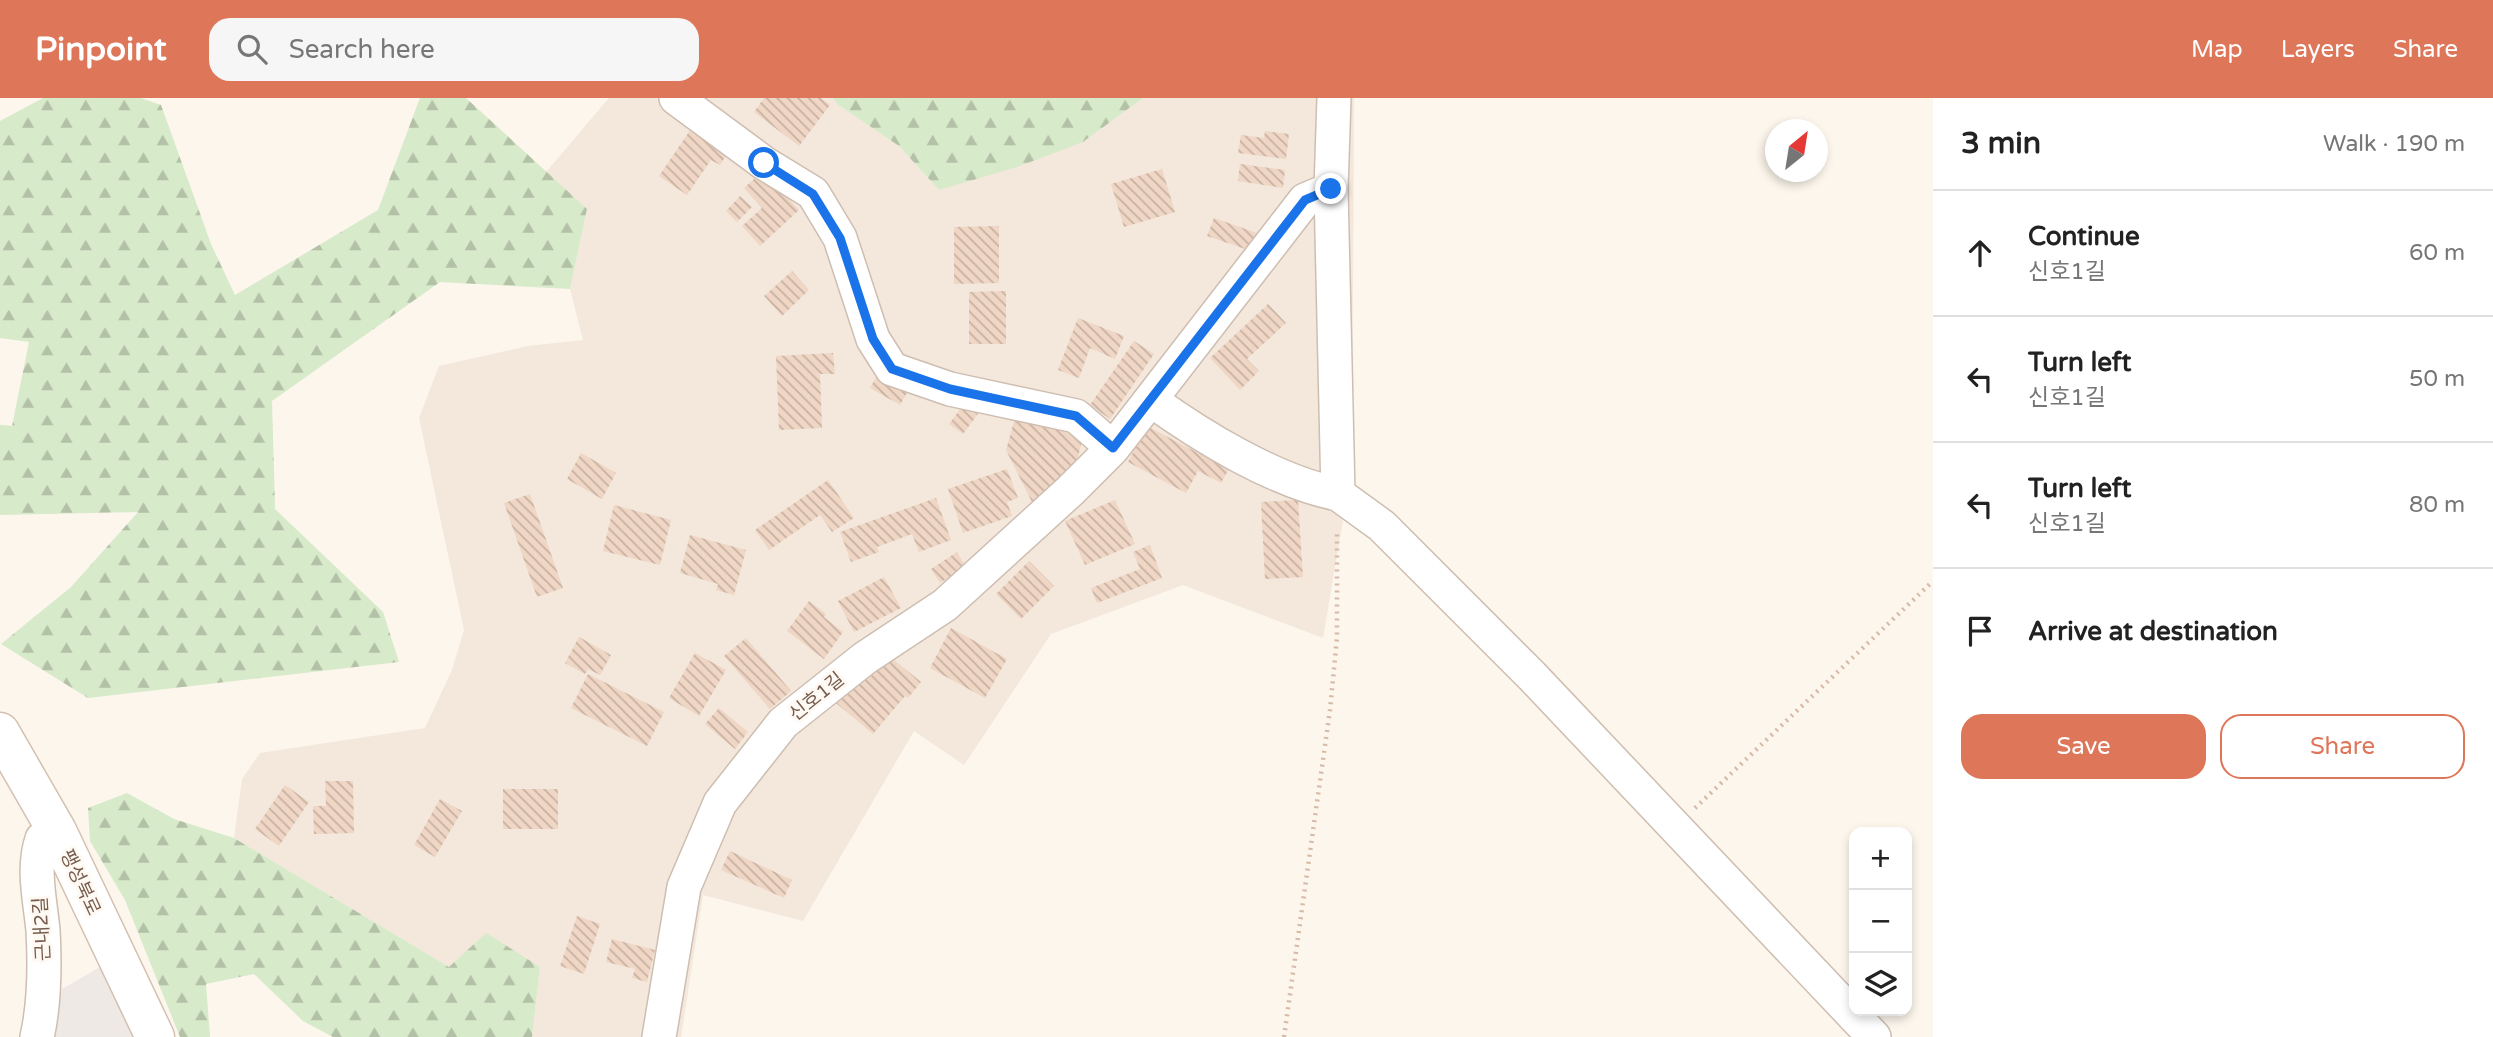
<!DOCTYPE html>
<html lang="en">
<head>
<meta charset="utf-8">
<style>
	body { margin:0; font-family:"Varela Round","Noto Sans KR",sans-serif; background:#f6f6f6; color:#222 }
	.controls { position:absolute; right:21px; bottom:21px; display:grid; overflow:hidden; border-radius:14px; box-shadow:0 4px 10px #0003 }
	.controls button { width:63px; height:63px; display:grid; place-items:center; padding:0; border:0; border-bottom:2px solid #e0e0e0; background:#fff; color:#222; font:35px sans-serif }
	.compass { position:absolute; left:1765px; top:21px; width:63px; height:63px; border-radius:50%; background:#fff; box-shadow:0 4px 10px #0003; rotate:30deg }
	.stop { position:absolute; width:21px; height:21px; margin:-16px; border:5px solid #1a73e8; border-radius:50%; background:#fff }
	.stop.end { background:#1a73e8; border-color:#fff; box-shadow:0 2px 7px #0008 }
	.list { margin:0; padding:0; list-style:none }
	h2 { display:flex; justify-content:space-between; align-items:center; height:91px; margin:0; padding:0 28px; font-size:30px }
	h2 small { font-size:23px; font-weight:400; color:#767676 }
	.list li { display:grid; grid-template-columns:46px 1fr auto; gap:21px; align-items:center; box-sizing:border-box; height:126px; padding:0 28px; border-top:2px solid #e0e0e0 }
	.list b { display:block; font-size:26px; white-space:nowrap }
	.list p { margin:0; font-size:23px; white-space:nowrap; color:#767676 }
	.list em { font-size:23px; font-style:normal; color:#767676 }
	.actions { display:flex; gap:14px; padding:21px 28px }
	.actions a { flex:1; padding:16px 0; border:2px solid #de7659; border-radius:21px; text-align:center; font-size:24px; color:#de7659 }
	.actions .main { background:#de7659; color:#fff }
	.icon { flex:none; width:38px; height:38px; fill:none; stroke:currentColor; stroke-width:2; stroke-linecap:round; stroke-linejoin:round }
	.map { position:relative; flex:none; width:1933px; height:939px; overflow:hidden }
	header { display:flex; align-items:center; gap:42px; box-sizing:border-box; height:98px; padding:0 35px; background:#de7659; color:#fff }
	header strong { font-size:33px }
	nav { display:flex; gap:38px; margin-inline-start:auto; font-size:24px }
	.search { width:490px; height:63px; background:#f6f6f6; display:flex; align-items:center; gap:18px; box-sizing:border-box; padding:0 24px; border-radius:21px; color:#767676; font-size:26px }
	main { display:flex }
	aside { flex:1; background:#fff }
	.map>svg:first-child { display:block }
	.residential { fill:#f3e8db }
	.industrial { fill:#eee9e4 }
	.forest { fill:url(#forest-firs) }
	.building { fill:url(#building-back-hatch) }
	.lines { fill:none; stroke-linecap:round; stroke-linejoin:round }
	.street-casing { stroke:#cebeb1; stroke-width:36 }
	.secondary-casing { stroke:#d4c0b1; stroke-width:41 }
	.path { stroke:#d6b9a7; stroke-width:4.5; stroke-dasharray:2 5; stroke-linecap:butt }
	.street { stroke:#fff; stroke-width:33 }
	.secondary { stroke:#fff; stroke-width:38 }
	.route { stroke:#1a73e8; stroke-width:9 }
	.labels { text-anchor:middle; stroke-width:6; stroke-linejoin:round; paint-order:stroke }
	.street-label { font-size:19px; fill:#775d4f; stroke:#fefaf3 }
</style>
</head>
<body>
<header>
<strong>Pinpoint</strong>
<div class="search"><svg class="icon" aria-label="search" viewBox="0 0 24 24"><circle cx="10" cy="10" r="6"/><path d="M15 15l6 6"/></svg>Search here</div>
<nav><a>Map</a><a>Layers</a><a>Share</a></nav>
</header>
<main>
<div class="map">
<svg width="1933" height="939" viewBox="0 0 1933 939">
	<defs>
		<pattern id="forest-firs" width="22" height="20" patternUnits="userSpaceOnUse" patternTransform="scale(1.75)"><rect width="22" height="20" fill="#d7eaca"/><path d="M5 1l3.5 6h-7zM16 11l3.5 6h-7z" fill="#b3c1a6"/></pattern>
		<pattern id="building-back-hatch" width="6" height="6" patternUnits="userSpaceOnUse" patternTransform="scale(1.75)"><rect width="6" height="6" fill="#f0d6c5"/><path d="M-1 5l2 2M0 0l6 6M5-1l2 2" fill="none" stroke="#c7b1a2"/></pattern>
	</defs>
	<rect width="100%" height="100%" fill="#fcf6ec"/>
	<!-- residential -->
	<path class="residential" d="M609,0H833L837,6L899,48L939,92L1083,44L1143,0H1354L1352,369L1323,540L1183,487L1051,536L964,667L914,633L803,823L703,797L681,939H532L540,869H449L234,740L242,681L260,655L425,630L452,572L464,532L419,320L439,268L528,248L583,242L570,191L587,111L546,74Z"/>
	<!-- industrial -->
	<path class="industrial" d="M107,865L138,939H51L62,891Z"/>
	<!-- forest -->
	<path class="forest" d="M43,0H141L161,7L211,146L235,197L378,112L420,0H466L587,111L570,191L440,184L272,303L275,411L383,514L399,564L88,600L1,546L71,489L138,414L0,417V327L12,328L29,244L0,240V23Z
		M833,0H1143L1083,44L1017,69L939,92L899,48L837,6Z
		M127,695L174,721L234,740L449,869L486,835L540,869L532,939H333L303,923L254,876L206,886L210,939H180L125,802L90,743L88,710Z"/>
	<!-- building -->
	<path class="building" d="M764,0H821L830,7L799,48L754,14Z
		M693,28L729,53L720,67L711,62L687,97L659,78Z
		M1265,33L1289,36L1286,61L1238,55L1241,37L1264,40Z
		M1240,66L1285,72L1283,90L1238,83Z
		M1162,71L1175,114L1124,129L1111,86Z
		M763,73L799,112L760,148L742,128L762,110L744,90Z
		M740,98L752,109L737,124L726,113Z
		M1214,120L1260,136L1254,154L1207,138Z
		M999,128V185L954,186V129Z
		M792,173L809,192L782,218L764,198Z
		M1006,193V246H969V194Z
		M1268,206L1286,225L1247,261L1259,273L1240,292L1210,260Z
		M1078,220L1124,238L1115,261L1090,250L1079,280L1058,272Z
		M1134,243L1154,256L1110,321L1090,307Z
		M833,255L835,276H820L822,330L779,332L776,258Z
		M881,271L911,288L900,307L870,290Z
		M964,306L978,316L963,336L949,326Z
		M1017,313L1085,332L1075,370L1048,400L1032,404L1006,352Z
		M1147,328L1200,356L1205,347L1234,362L1221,385L1198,373L1186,395L1128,364Z
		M581,355L616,375L602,401L567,381Z
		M1007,371L1018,400L1007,404L1012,418L963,435L948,391Z
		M828,382L854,420L832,434L820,417L769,452L755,432Z
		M530,396L563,490L537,499L504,405Z
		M936,400L951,442L919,454L912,436L877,449L879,454L851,464L840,434Z
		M1115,402L1135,446L1085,467L1065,423Z
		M1298,402L1303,479L1265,481L1261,404Z
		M614,407L671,422L660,467L603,453Z
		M690,437L746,452L734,497L716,492L718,486L680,475Z
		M1150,447L1162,480L1097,505L1091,490L1140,471L1133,454Z
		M957,454L966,469L940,485L931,471Z
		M1029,463L1054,488L1021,521L996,496Z
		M884,479L901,510L854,534L838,503Z
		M809,503L826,516L824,519L843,534L824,561L787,533Z
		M951,530L1007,561L985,600L930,570Z
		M579,539L611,557L600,577L588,571L585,576L565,565Z
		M746,540L791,593L770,611L724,558Z
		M695,555L726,572L699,618L669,600Z
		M893,561L921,584L908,600L905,598L873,636L836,605Z
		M588,576L664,614L647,648L571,610Z
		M719,610L748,634L735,651L705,626Z
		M325,683H353L354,735L314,736L313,708H326Z
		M285,687L309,704L279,748L255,731Z
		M503,691H558V731H503Z
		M440,701L462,713L435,759L414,747Z
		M730,753L792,782L784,800L721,772Z
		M577,818L600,826L584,876L560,868Z
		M612,841L655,852L647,884L632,880L635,871L606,864Z"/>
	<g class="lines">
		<!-- street casing -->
		<g class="street-casing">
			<path id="street" d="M676,0L764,65L813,95L840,140L873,241L892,271L950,291L1076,318L1113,350
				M1334,0L1331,91L1338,396L1382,428L1532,578L1874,939
				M1151,302C1202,339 1276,384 1338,396
				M37,939C45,904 45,868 43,832C40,802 32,770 42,741L57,733
				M659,939L684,789L720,705L783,625L865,560L945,507L1070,393L1113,350L1305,102L1331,91"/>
		</g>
		<!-- secondary casing -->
		<g class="secondary-casing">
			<path id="secondary" d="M0,634L57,733L155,939"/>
		</g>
		<!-- path -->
		<path class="path" d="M1695,710L1933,483
			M1284,939L1330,612L1337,540V432"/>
		<!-- street -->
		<use href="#street" class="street"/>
		<!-- secondary -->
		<use href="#secondary" class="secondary"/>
	</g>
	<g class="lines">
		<!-- route -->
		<path class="route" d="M764,65L813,96L840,140L873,241L892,271L950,291L1076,318L1113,350L1305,102L1331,91"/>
	</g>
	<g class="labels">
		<!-- street labels -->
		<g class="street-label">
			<text transform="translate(816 598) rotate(-39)" y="7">신호1길</text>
			<text transform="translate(81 784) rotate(65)" y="7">팽성북로</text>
			<text transform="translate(41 831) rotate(-93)" y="7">근내2길</text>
		</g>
	</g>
</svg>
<div class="controls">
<button>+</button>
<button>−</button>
<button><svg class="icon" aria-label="layers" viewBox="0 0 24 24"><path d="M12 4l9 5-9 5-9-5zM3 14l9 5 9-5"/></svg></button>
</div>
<svg class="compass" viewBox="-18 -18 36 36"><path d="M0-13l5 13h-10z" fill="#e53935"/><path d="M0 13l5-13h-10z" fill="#767676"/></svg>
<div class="stop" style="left:764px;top:65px"></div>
<div class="stop end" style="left:1331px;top:91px"></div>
</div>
<aside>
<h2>3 min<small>Walk · 190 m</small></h2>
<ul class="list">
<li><svg class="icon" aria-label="ahead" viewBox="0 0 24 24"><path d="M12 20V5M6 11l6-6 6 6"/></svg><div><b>Continue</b><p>신호1길</p></div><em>60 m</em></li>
<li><svg class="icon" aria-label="left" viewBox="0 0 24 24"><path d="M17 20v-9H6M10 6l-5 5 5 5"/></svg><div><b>Turn left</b><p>신호1길</p></div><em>50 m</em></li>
<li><svg class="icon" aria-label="left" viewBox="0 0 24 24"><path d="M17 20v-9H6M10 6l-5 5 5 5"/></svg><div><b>Turn left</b><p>신호1길</p></div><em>80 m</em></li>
<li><svg class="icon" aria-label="arrive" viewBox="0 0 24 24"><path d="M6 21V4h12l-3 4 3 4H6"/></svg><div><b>Arrive at destination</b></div></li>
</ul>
<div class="actions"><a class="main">Save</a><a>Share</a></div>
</aside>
</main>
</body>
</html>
